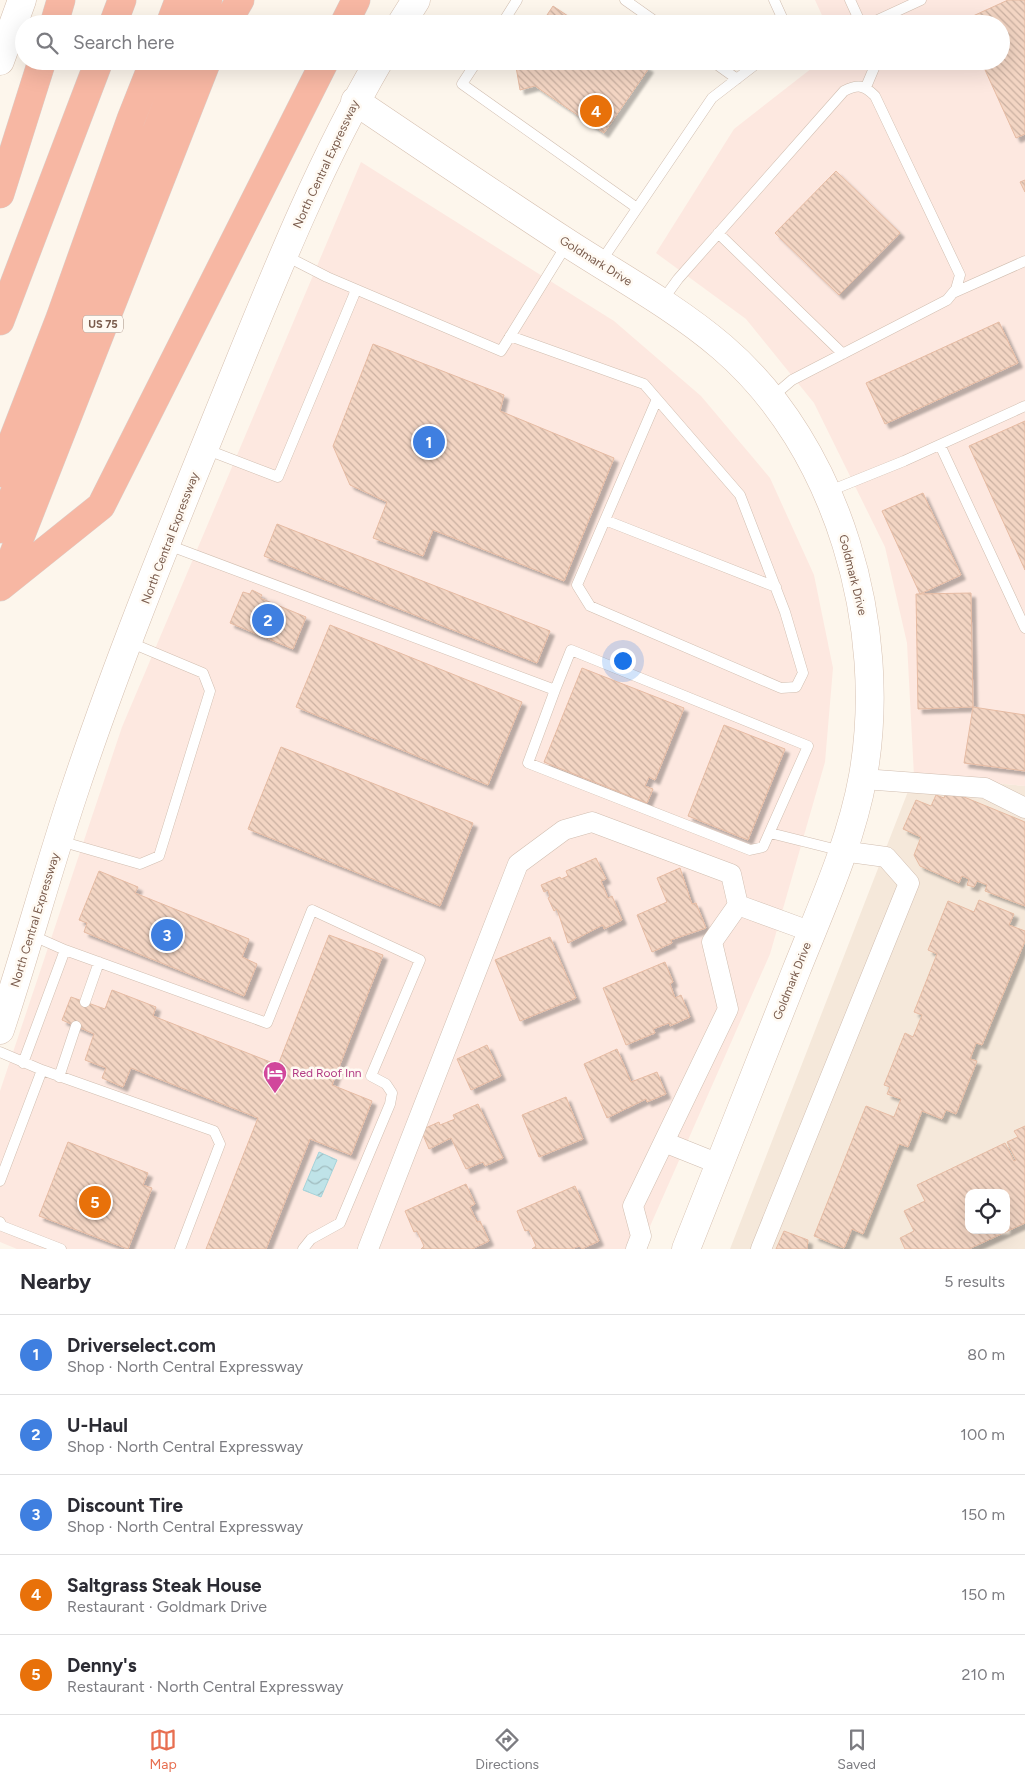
<!DOCTYPE html>
<html lang="en">
<head>
<meta charset="utf-8">
<style>
	body { margin:0; font-family:Figtree,sans-serif; background:#f7f7f7; color:#2b2b33 }
	.controls { position:absolute; right:15px; bottom:15px; display:grid; overflow:hidden; border-radius:10px; box-shadow:0 5px 20px #0002 }
	.controls button { width:45px; height:45px; display:grid; place-items:center; padding:0; border:0; border-bottom:1px solid #e1e1e2; background:#fff; color:#2b2b33; font:25px sans-serif }
	.you { position:absolute; left:622px; top:660px; width:18px; height:18px; margin:-12px; border:4px solid #fff; border-radius:50%; background:#1a73e8; box-shadow:0 0 0 8px #1a73e833 }
	.badge { display:grid; place-items:center; width:32px; height:32px; border-radius:50%; background:#e76f51; color:#fff; font-size:16px; font-weight:700 }
	.pin { position:absolute; translate:-50% -50%; border:2px solid #fff; box-shadow:0 1px 5px #0006 }
	.list { margin:0; padding:0; list-style:none }
	h2 { display:flex; justify-content:space-between; align-items:center; height:65px; margin:0; padding:0 20px; font-size:21px }
	h2 small { font-size:16px; font-weight:400; color:#7c7c81 }
	.list li { display:grid; grid-template-columns:32px 1fr auto; gap:15px; align-items:center; box-sizing:border-box; height:80px; padding:0 20px; border-top:1px solid #e1e1e2 }
	.list b { display:block; font-size:19px; white-space:nowrap }
	.list p { margin:0; font-size:16px; white-space:nowrap; color:#7c7c81 }
	.list em { font-size:16px; font-style:normal; color:#7c7c81 }
	.icon { flex:none; width:28px; height:28px; fill:none; stroke:currentColor; stroke-width:2; stroke-linecap:round; stroke-linejoin:round }
	.map { position:relative; flex:none; width:1025px; height:1249px; overflow:hidden }
	.search { position:absolute; background:#fff; box-shadow:0 5px 20px #0002; left:15px; right:15px; top:15px; height:55px; display:flex; align-items:center; gap:12px; box-sizing:border-box; padding:0 18px; border-radius:28px; color:#7c7c81; font-size:19px }
	.sheet { height:465px; background:#fff }
	nav { display:flex; justify-content:space-around; align-items:center; box-sizing:border-box; height:70px; border-top:1px solid #e1e1e2; background:#fff; font-size:14px; color:#7c7c81 }
	nav a { display:grid; justify-items:center; gap:2px }
	nav .on { color:#e76f51 }
	.map>svg:first-child { display:block }
	.residential { fill:#f5e8da; fill-rule:evenodd }
	.commercial { fill:#fde8e0 }
	.water { fill:url(#water-waves); stroke:#a5d3da }
	.building { fill:url(#building-back-hatch); stroke:#e6bba3; fill-rule:evenodd; filter:url(#shadow) }
	.lines { fill:none; stroke-linecap:round; stroke-linejoin:round }
	.lane-casing { stroke:#d1beb0; stroke-width:11 }
	.street-casing { stroke:#d1beb0; stroke-width:21 }
	.secondary-casing { stroke:#d6c0b0; stroke-width:29 }
	.highway-casing { stroke:#dad1cd; stroke-width:29 }
	.lane { stroke:#fff; stroke-width:10 }
	.street { stroke:#fff; stroke-width:20 }
	.secondary { stroke:#fff; stroke-width:28 }
	.highway { stroke:#f7b7a3; stroke-width:28 }
	.labels { text-anchor:middle; stroke-width:5; stroke-linejoin:round; paint-order:stroke }
	.shield { fill:#fffaf3; stroke:#a28b7f; stroke-width:1 }
	.shield-label { font-size:11px; font-weight:bold; fill:#7a5c4d }
	.street-label { font-size:12px; fill:#7a5c4d; stroke:#fffaf3 }
	.hotel-label { font-size:12px; fill:#b23c85; stroke:#fffaf3; text-anchor:start }
</style>
</head>
<body>
<div class="map">
<svg width="1025" height="1249" viewBox="0 0 1025 1249">
	<defs>
		<pattern id="water-waves" width="16" height="10" patternUnits="userSpaceOnUse" patternTransform="scale(1.25)"><rect width="16" height="10" fill="#bfe3e8"/><path d="M0 5q4-4 8 0t8 0" fill="none" stroke="#a0bbbe"/></pattern>
		<pattern id="building-back-hatch" width="6" height="6" patternUnits="userSpaceOnUse" patternTransform="scale(1.25)"><rect width="6" height="6" fill="#f3d5c3"/><path d="M-1 5l2 2M0 0l6 6M5-1l2 2" fill="none" stroke="#cab0a1"/></pattern>
		<filter id="shadow"><feDropShadow dx="4.5" dy="4.5" stdDeviation="1" flood-color="#0004"/></filter>
	</defs>
	<rect width="100%" height="100%" fill="#fdf6ec"/>
	<!-- residential -->
	<path class="residential" d="M914,776L1025,786V1249H730ZM969,1193H1006V1230H969Z"/>
	<!-- commercial -->
	<path class="commercial" d="M815,0H1025V786L914,776L907,643L885,547L814,403L746,319L656,253L734,129L821,61H1001V24H826Z
		M361,162L614,321L701,396L770,478L814,575L833,668L825,762L770,954L640,1249H17L0,1242V1091L122,727Z"/>
	<!-- water -->
	<path class="water" d="M319,1152L337,1160L321,1197L303,1190Z"/>
	<!-- building -->
	<path class="building" d="M1008,0H1025V134L1016,138L981,61H1001V24H964L962,21Z
		M553,6L580,24H541Z
		M515,61H638L649,68L604,133L535,86L520,90Z
		M836,171L900,233L839,295L775,233Z
		M1025,180V192L1020,182Z
		M999,322L1018,363L885,424L866,383Z
		M373,344L504,395L500,411L614,458L564,581L433,530L423,556L373,538L387,502L350,485L333,446Z
		M1025,421V570L969,446Z
		M923,493L961,575L920,594L882,511Z
		M277,524L550,631L537,663L264,556Z
		M252,590L262,595L260,598L306,617L293,649L230,623L243,592L250,594Z
		M971,593L973,707L918,709L916,594Z
		M330,625L522,702L488,785L296,707Z
		M582,668L684,708L655,780L649,777L645,786L653,789L647,803L544,762Z
		M973,707L1025,715V771L964,763Z
		M724,725L785,749L748,840L688,816Z
		M281,747L473,823L440,906L248,829Z
		M947,790L1025,822V906L985,891L987,885L977,881L974,887L967,885L969,879L962,876L959,883L920,866L914,855L921,837L903,829L916,800L931,806L936,795L944,798Z
		M596,858L606,879L601,881L608,898L612,896L622,920L604,929L603,925L568,943L557,909L554,911L548,898L550,897L548,890L544,892L541,885L560,877L561,879L568,876L566,871Z
		M680,868L692,904L696,903L706,928L671,940L672,943L652,952L637,915L667,902L657,878Z
		M99,871L138,887L135,893L249,939L242,957L257,964L244,996L84,932L87,923L79,920Z
		M979,900L1014,914L1009,925L1025,931V941L982,1045L976,1043L970,1059L977,1061L956,1114L946,1110L942,1119L922,1111L908,1147L899,1144L863,1234L852,1229L844,1248L814,1236L866,1106L894,1117L901,1099L887,1094L890,1087L884,1085L905,1033L913,1037L922,1015L914,1012L937,954L928,950L948,901L974,912Z
		M329,935L383,955L332,1085L372,1101L351,1155L310,1139L266,1249H206L258,1118L131,1068L123,1087L102,1078L106,1068L85,1060L94,1034L62,1020L71,997L105,1009L112,990L156,1007L153,1016L278,1065Z
		M550,937L576,998L520,1021L495,960Z
		M665,962L673,982L670,984L675,998L681,995L690,1017L670,1026L669,1023L653,1029L655,1033L626,1045L603,988Z
		M487,1045L501,1076L471,1090L457,1059Z
		M617,1049L631,1082L657,1072L666,1094L647,1102L646,1099L607,1118L584,1064Z
		M566,1097L583,1139L539,1157L522,1115Z
		M478,1104L503,1158L485,1166L483,1162L466,1169L451,1138L429,1149L421,1130L439,1122L440,1125L455,1119L453,1115Z
		M1025,1126V1223L969,1249H905L900,1238L914,1231L904,1211L925,1201L917,1185L1005,1143L1014,1161L1016,1160L1007,1142L1018,1137L1014,1131ZM969,1193H1006V1230H969Z
		M68,1142L148,1173L143,1185L152,1188L128,1249L39,1216Z
		M466,1184L475,1204L470,1207L477,1222L480,1221L489,1241L472,1249H421L424,1246L417,1231L414,1232L405,1211Z
		M575,1186L599,1241L582,1249L579,1246L572,1249H532L536,1246L529,1230L525,1231L517,1211Z
		M784,1231L808,1240L807,1249H776Z"/>
	<g class="lines">
		<!-- lane casing -->
		<g class="lane-casing">
			<path id="lane" d="M625,0L659,24
				M774,0L785,24
				M850,0L861,24
				M502,24L517,0
				M869,24L921,0
				M477,61L462,84L637,208
				M712,61L737,79
				M866,87L877,61
				M718,233L843,354
				M284,255L327,277L501,351L567,244
				M600,263L712,98L760,61
				M953,293L1025,261
				M662,301L678,279L844,91C858,84 864,85 875,96L960,275L956,289L947,300L792,380L771,398
				M510,336L644,384L740,495L785,612L803,673L796,687L781,688L590,606L577,585L657,399
				M940,445L1025,628
				M205,449L278,477L356,290
				M827,492L904,461L1025,406
				M605,520L776,587
				M168,545L555,690L571,650L808,746L763,847L750,850L528,763L555,690
				M770,833L842,851
				M60,841L140,864L159,856L210,691L203,673L129,642
				M31,935L65,950L267,1023L312,910L420,960L371,1076L386,1084L392,1093L390,1104L340,1223L311,1239L303,1249
				M85,1002L99,962
				M0,1052L42,1070L214,1131L220,1144L180,1249
				M23,1063L65,950
				M59,1077L76,1026
				M0,1181L42,1070
				M0,1222L2,1226L61,1249"/>
		</g>
		<!-- street casing -->
		<g class="street-casing">
			<path id="street" d="M863,779L985,788L1025,808
				M738,905L812,932
				M664,1142L719,1164
				M368,1249L518,864L564,830L592,822L731,874L738,905L712,942L728,1009L633,1206L641,1236L636,1249
				M761,1249L909,883L886,857L842,851"/>
		</g>
		<!-- secondary casing -->
		<g class="secondary-casing">
			<path id="secondary" d="M401,24L416,0
				M0,61L22,0
				M355,101C426,149 497,197 569,244C620,277 675,307 722,347C839,447 889,628 863,776C851,843 821,908 796,971C759,1064 723,1156 686,1249
				M0,1030C26,952 47,873 73,795C119,656 177,516 232,380C276,272 320,162 379,61"/>
		</g>
		<!-- highway casing -->
		<g class="highway-casing">
			<path id="highway" d="M54,24L61,0
				M113,24L122,0
				M170,24L179,0
				M199,24L208,0
				M226,24L240,0
				M344,24L356,0
				M0,194L42,61
				M0,321L99,61
				M0,473L60,318L131,119L154,61
				M0,529L184,61
				M1,586L207,61
				M0,587L101,506L325,61"/>
		</g>
		<!-- lane -->
		<use href="#lane" class="lane"/>
		<!-- street -->
		<use href="#street" class="street"/>
		<!-- secondary -->
		<use href="#secondary" class="secondary"/>
		<!-- highway -->
		<use href="#highway" class="highway"/>
	</g>
	<!-- icons -->
	<defs>
		<g id="hotel-pin" transform="scale(1.25)"><path d="M0 17L-7.5 6A9.5 9.5 0 1 1 7.5 6Z" fill="#d1479c" stroke="#fffaf3"/><path d="M-6-4.5h1.5V1H6V5H4.5V3h-9V5H-6ZM-4 0a1.8 1.8 0 1 1 3.6 0ZM.5 0V-2.5h3Q6-2.5 6 0Z" fill="#fff"/></g>
	</defs>
	<g fill-rule="evenodd">
		<use href="#hotel-pin" x="275" y="1073"/>
	</g>
	<g class="labels">
		<!-- shield labels -->
		<rect class="shield" x="83" y="315.5" width="40" height="17" rx="4"/>
		<g class="shield-label">
			<text x="103" y="328">US 75</text>
		</g>
		<!-- street labels -->
		<g class="street-label">
			<text transform="translate(326 164) rotate(-65)" y="4">North Central Expressway</text>
			<text transform="translate(596 261) rotate(32)" y="4">Goldmark Drive</text>
			<text transform="translate(170 538) rotate(-69)" y="4">North Central Expressway</text>
			<text transform="translate(853 575) rotate(76)" y="4">Goldmark Drive</text>
			<text transform="translate(35 920) rotate(-73)" y="4">North Central Expressway</text>
			<text transform="translate(792 981) rotate(-68)" y="4">Goldmark Drive</text>
		</g>
		<!-- hotel labels -->
		<g class="hotel-label">
			<text x="292" y="1077">Red Roof Inn</text>
		</g>
	</g>
</svg>
<div class="controls">
<button><svg class="icon" aria-label="locate" viewBox="0 0 24 24"><circle cx="12" cy="12" r="6"/><path d="M12 2v4M12 18v4M2 12h4M18 12h4"/></svg></button>
</div>
<div class="you"></div>
<div class="pin badge" style="left:429px;top:442px;background:#3f7fe0">1</div>
<div class="pin badge" style="left:268px;top:620px;background:#3f7fe0">2</div>
<div class="pin badge" style="left:167px;top:935px;background:#3f7fe0">3</div>
<div class="pin badge" style="left:596px;top:111px;background:#e8710a">4</div>
<div class="pin badge" style="left:95px;top:1202px;background:#e8710a">5</div>
<div class="search"><svg class="icon" aria-label="search" viewBox="0 0 24 24"><circle cx="10" cy="10" r="6"/><path d="M15 15l6 6"/></svg>Search here</div>
</div>
<section class="sheet">
<h2>Nearby<small>5 results</small></h2>
<ul class="list">
<li><span class="badge" style="background:#3f7fe0">1</span><div><b>Driverselect.com</b><p>Shop · North Central Expressway</p></div><em>80 m</em></li>
<li><span class="badge" style="background:#3f7fe0">2</span><div><b>U-Haul</b><p>Shop · North Central Expressway</p></div><em>100 m</em></li>
<li><span class="badge" style="background:#3f7fe0">3</span><div><b>Discount Tire</b><p>Shop · North Central Expressway</p></div><em>150 m</em></li>
<li><span class="badge" style="background:#e8710a">4</span><div><b>Saltgrass Steak House</b><p>Restaurant · Goldmark Drive</p></div><em>150 m</em></li>
<li><span class="badge" style="background:#e8710a">5</span><div><b>Denny's</b><p>Restaurant · North Central Expressway</p></div><em>210 m</em></li>
</ul>
</section>
<nav>
<a class="on"><svg class="icon" aria-label="map" viewBox="0 0 24 24"><path d="M3 6l6-2 6 2 6-2v14l-6 2-6-2-6 2zM9 4v14M15 6v14"/></svg>Map</a>
<a><svg class="icon" aria-label="directions" viewBox="0 0 24 24"><path d="M12 3l9 9-9 9-9-9zM9 14v-3h6M13 9l2 2-2 2"/></svg>Directions</a>
<a><svg class="icon" aria-label="saved" viewBox="0 0 24 24"><path d="M7 4h10v16l-5-4-5 4z"/></svg>Saved</a>
</nav>
</body>
</html>
